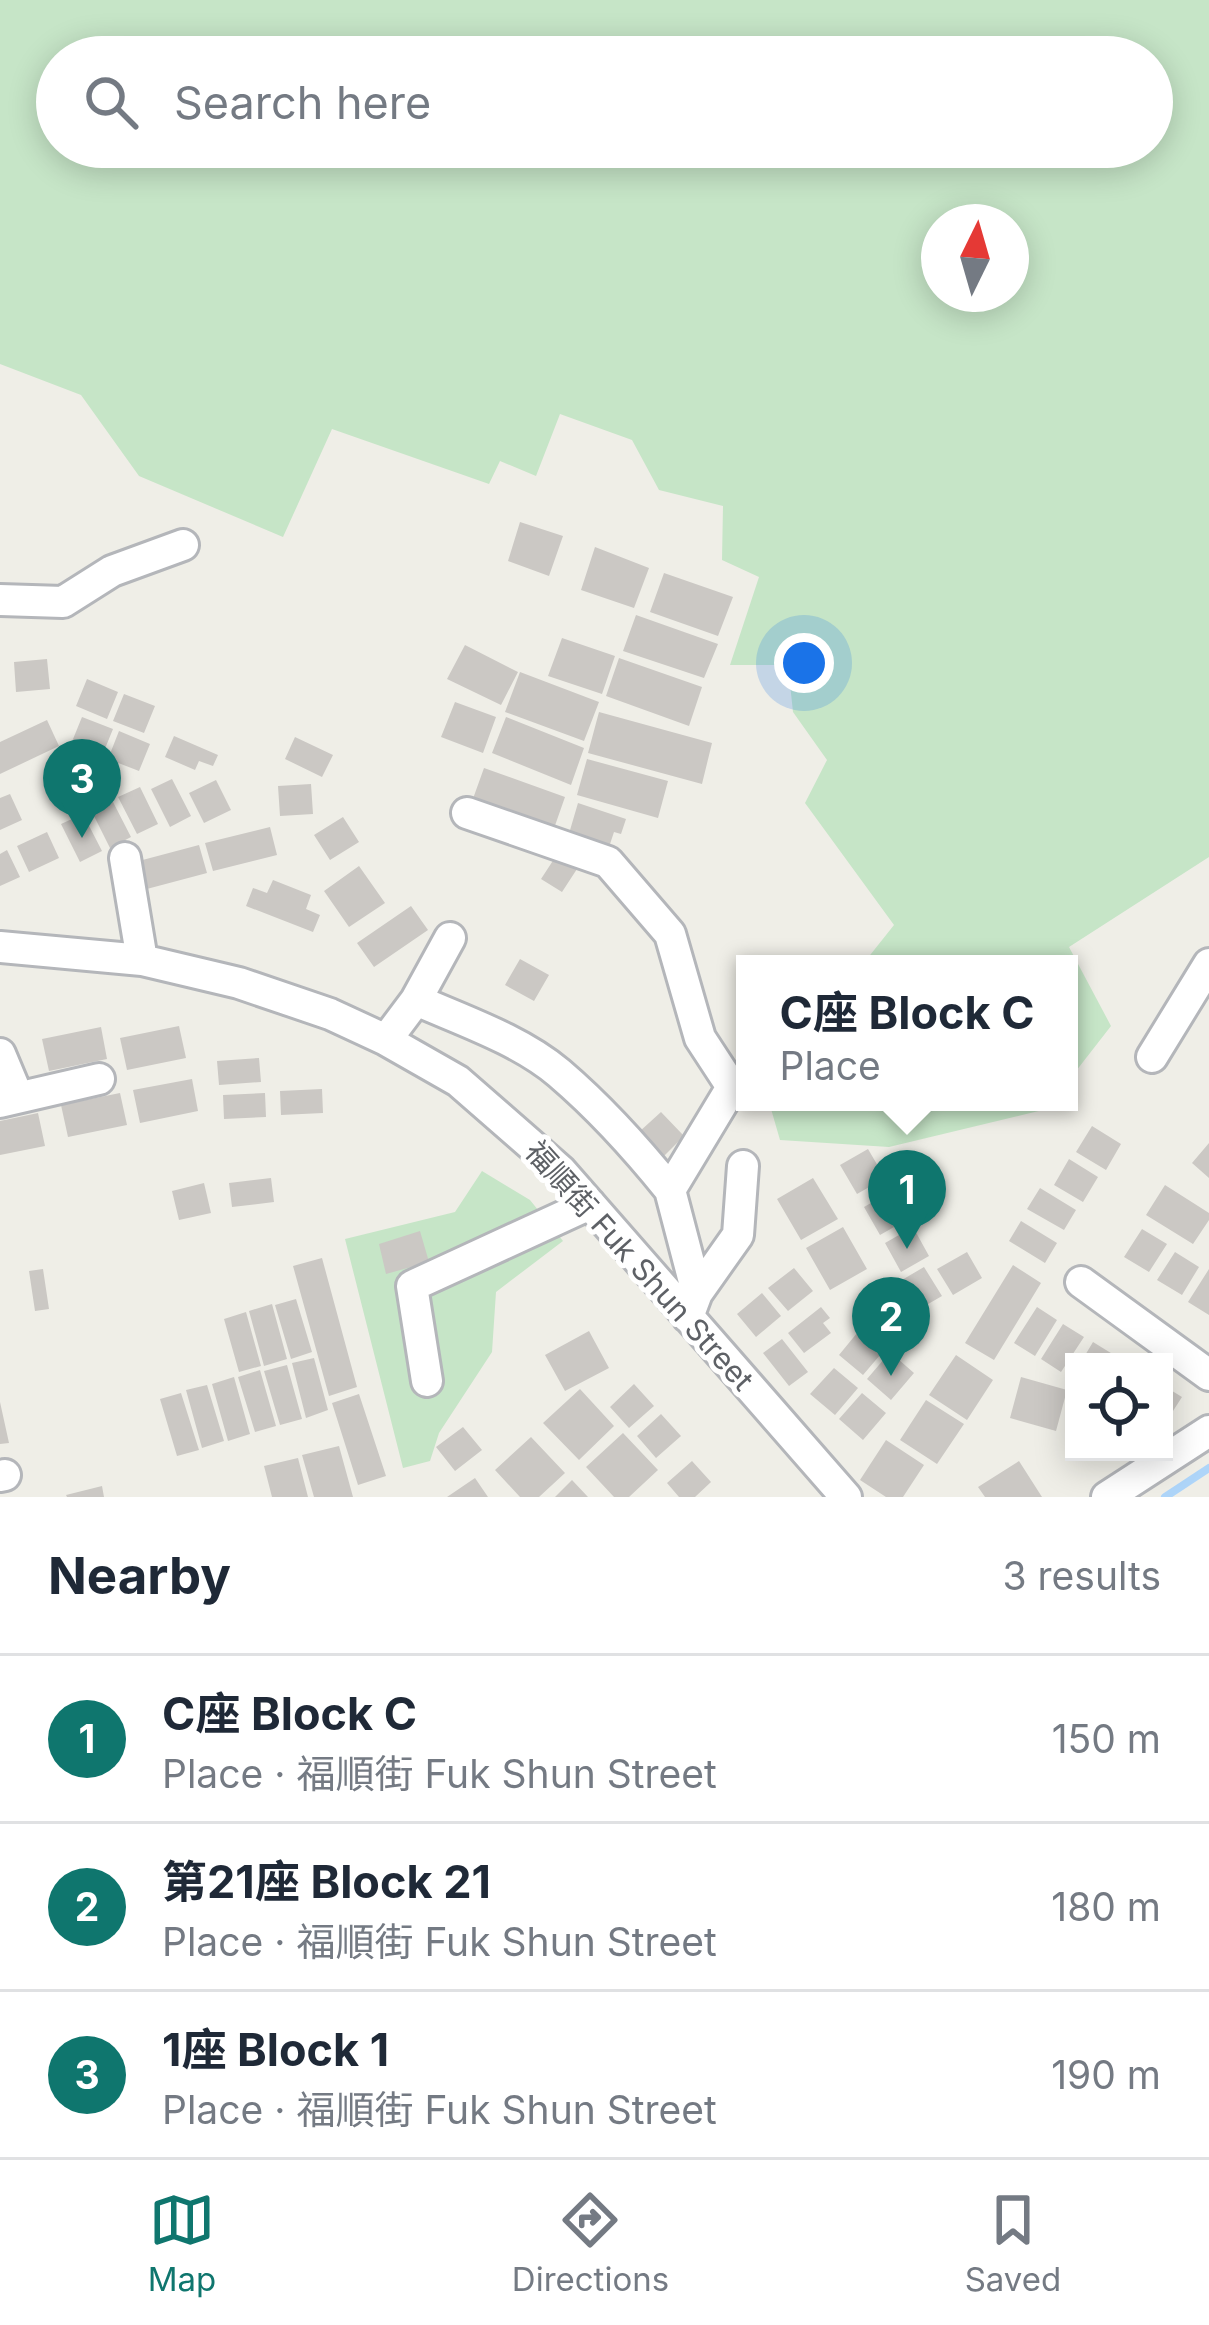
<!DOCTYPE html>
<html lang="en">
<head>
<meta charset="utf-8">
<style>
	body { margin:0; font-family:Inter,"Noto Sans TC",sans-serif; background:#f6f6f7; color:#1f2937 }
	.controls { position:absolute; right:36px; bottom:36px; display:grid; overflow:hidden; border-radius:0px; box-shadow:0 6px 30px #0003 }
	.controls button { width:108px; height:108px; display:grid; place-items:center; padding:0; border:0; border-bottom:3px solid #e0e1e3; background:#fff; color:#1f2937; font:60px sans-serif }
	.compass { position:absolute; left:921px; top:204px; width:108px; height:108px; border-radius:50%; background:#fff; box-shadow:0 6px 30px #0003; rotate:5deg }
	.you { position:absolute; left:804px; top:663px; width:42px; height:42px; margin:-30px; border:9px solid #fff; border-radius:50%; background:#1a73e8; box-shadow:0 0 0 18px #1a73e833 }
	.badge { display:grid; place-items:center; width:78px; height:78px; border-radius:50%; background:#0f766e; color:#fff; font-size:39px; font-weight:700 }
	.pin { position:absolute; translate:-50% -99px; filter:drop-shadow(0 3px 6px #0008) }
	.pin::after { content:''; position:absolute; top:63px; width:42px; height:36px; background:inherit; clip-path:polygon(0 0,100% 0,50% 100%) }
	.popup { position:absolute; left:736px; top:955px; width:342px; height:156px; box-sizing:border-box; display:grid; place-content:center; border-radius:0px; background:#fff; filter:drop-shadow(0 3px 9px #0005); font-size:39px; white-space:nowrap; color:#747a83 }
	.popup b { font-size:45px; color:#1f2937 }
	.popup::after { content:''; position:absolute; left:50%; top:100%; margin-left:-24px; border:24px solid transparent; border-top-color:#fff }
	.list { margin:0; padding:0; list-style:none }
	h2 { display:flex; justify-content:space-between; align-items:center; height:156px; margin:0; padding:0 48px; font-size:51px }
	h2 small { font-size:39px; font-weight:400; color:#747a83 }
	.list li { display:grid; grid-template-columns:78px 1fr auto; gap:36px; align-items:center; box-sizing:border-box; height:168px; padding:0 48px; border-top:3px solid #e0e1e3 }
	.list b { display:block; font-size:45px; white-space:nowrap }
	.list p { margin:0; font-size:39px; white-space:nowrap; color:#747a83 }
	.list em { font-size:39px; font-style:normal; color:#747a83 }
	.icon { flex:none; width:66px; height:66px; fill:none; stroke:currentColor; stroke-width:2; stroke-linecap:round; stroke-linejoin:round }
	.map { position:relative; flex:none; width:1209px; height:1497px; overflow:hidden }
	.search { position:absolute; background:#fff; box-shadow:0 6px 30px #0003; left:36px; right:36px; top:36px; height:132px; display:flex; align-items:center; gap:30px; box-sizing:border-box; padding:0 42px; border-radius:66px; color:#747a83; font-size:45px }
	.sheet { height:660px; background:#fff }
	nav { display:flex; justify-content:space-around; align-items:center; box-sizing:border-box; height:168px; border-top:3px solid #e0e1e3; background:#fff; font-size:33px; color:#747a83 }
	nav a { display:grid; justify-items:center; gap:6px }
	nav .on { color:#0f766e }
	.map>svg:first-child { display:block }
	.green { fill:#c6e5c7; fill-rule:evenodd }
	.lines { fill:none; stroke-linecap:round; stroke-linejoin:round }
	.stream { stroke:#aed5f9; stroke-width:8 }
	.building { fill:#cbc8c4 }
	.minor-casing { stroke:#b4b6ba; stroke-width:36 }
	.minor { stroke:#fff; stroke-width:30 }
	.labels { text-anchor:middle; stroke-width:10; stroke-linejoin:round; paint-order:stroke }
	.street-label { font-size:30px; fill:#5e6166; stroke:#fff }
</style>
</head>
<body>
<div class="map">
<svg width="1209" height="1497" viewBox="0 0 1209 1497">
	<rect width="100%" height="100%" fill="#efeee7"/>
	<!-- green -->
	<path class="green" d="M0,0H1209V857L1069,947L1111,1026L1069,1080V964H863L894,925L805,803L827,760L793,712L788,665H730L759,577L722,560L723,506L659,490L632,440L560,414L536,476L500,461L489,484L332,429L283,537L139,476L81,395L0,364ZM57,57H1152V147H57ZM1011,222V294H939V222Z
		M769,1102H1052L1047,1109L889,1147L780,1140Z
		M482,1171L530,1200L563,1241L496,1292L492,1352L439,1433L430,1461L403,1468L345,1239L455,1212Z"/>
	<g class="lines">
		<!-- stream -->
		<path class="stream" d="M1165,1497L1209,1468"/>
	</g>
	<!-- building -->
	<path class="building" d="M520,522L563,536L549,576L508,561Z
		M595,547L649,568L634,608L581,590Z
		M664,573L733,597L718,636L650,612Z
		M636,615L718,644L704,678L623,651Z
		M562,638L615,656L602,694L548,676Z
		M465,645L518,672L501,705L447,679Z
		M619,658L702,687L689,726L606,696Z
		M47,659L50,689L16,692L14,662Z
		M520,672L599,702L584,741L505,712Z
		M87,679L118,692L107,719L76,706Z
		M124,694L155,706L144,733L113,721Z
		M455,702L496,717L483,753L441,737Z
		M599,712L712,743L702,784L588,753Z
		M82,717L113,729L102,756L71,744Z
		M506,717L584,748L571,785L492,753Z
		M47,720L59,746L0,774V742Z
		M119,731L150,744L139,771L108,759Z
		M174,736L218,755L213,766L199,761L195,770L165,757Z
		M295,737L333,755L322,777L285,759Z
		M75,759L88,786L58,800L45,773Z
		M587,759L668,781L658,818L577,795Z
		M484,768L565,797L551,837L470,807Z
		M172,779L191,816L170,827L151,789Z
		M216,780L231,810L204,823L189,793Z
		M311,784L313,814L280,816L278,786Z
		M140,787L158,824L137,834L118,797Z
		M10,794L22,820L0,830V798Z
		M112,800L131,837L110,848L91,810Z
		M578,803L626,819L621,834L614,832L608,850L568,837Z
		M83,814L102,851L80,862L61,824Z
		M343,817L359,842L330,860L314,835Z
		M270,827L277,855L213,871L205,843Z
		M47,832L59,858L29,872L17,846Z
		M199,845L207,873L143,890L135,862Z
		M7,850L20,877L0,886V854Z
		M556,856L577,869L562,892L541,879Z
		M359,866L385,903L349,927L324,891Z
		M273,880L311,895L306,909L320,915L313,932L246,906L253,888L267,893Z
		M411,906L428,930L374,967L357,943Z
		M520,959L549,975L534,1001L505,985Z
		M179,1026L186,1058L127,1070L120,1038Z
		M101,1027L107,1059L49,1071L42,1039Z
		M259,1058L261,1082L219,1085L217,1061Z
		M192,1079L198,1111L140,1123L133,1090Z
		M322,1089L323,1113L281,1115L280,1091Z
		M120,1093L127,1125L68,1137L61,1105Z
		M265,1093L266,1117L224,1119L223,1095Z
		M661,1112L684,1136L663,1157L639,1132Z
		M38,1113L45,1146L0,1155V1121Z
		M1092,1126L1121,1144L1106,1170L1076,1152Z
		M1209,1143V1178L1192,1163Z
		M868,1149L885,1178L857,1194L840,1165Z
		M1069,1159L1098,1177L1083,1202L1054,1185Z
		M271,1178L274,1202L232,1207L229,1183Z
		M813,1178L838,1219L801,1240L777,1199Z
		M204,1183L211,1213L179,1220L172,1191Z
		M1165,1185L1209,1213V1220L1193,1244L1146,1215Z
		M1040,1188L1076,1210L1064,1230L1027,1209Z
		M892,1191L908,1219L880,1235L864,1207Z
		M1021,1221L1057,1243L1045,1263L1009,1241Z
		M843,1227L867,1269L830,1290L806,1248Z
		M913,1227L929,1256L901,1272L885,1243Z
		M1142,1229L1167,1244L1149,1272L1124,1257Z
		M420,1231L429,1262L386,1274L379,1244Z
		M967,1252L982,1278L953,1295L937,1269Z
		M1175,1252L1199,1267L1182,1295L1157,1280Z
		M322,1258L357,1387L329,1396L293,1266Z
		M1013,1265L1041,1283L994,1360L965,1343Z
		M924,1267L942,1296L890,1326L873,1297Z
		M794,1268L813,1291L788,1311L768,1288Z
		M43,1269L49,1309L35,1311L29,1271Z
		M1209,1269V1315L1188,1302Z
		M762,1293L781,1316L756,1337L737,1314Z
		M296,1299L312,1352L291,1359L275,1305Z
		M272,1304L287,1359L264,1366L249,1311Z
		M821,1307L830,1318L823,1323L831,1333L804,1353L788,1333Z
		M1037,1307L1057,1320L1035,1356L1014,1343Z
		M246,1312L261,1366L239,1372L224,1319Z
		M1063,1324L1084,1337L1061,1372L1041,1359Z
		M862,1327L886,1348L863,1375L839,1355Z
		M589,1331L609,1368L565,1391L545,1355Z
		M782,1339L808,1372L789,1386L763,1353Z
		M1093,1342L1119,1358L1116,1362H1081Z
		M890,1352L914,1373L891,1400L867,1379Z
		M956,1355L993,1380L967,1420L929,1395Z
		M314,1358L328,1410L306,1418L292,1363Z
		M287,1365L302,1419L280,1425L264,1371Z
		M834,1368L858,1388L835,1415L810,1394Z
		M260,1370L276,1426L255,1432L238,1377Z
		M234,1377L250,1434L228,1441L212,1384Z
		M1021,1377L1067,1390L1056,1431L1010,1418Z
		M634,1384L654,1406L629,1428L610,1407Z
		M207,1385L224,1441L202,1448L186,1390Z
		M1164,1386L1182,1397L1164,1425Z
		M580,1389L614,1426L579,1460L543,1423Z
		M181,1393L199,1450L177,1456L160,1399Z
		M862,1393L886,1413L863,1440L839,1419Z
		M359,1394L386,1476L358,1485L332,1403Z
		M926,1400L964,1424L937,1464L900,1440Z
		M0,1402L9,1443L0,1444Z
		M661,1414L681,1436L656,1458L637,1436Z
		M463,1427L482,1450L455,1471L436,1447Z
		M623,1433L658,1470L629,1497H614L586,1467Z
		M531,1437L565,1473L539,1497H520L495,1470Z
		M886,1440L924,1465L903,1497H886L860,1480Z
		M339,1446L353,1497H314L302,1455Z
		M298,1458L308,1497H272L264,1466Z
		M692,1461L711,1482L695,1497H679L667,1483Z
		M1019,1461L1042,1497H985L978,1487Z
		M475,1478L488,1497H447Z
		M572,1480L588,1497H555Z
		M102,1486L104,1497H67L66,1495Z"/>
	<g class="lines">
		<!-- minor casing -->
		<g class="minor-casing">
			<path id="minor" d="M0,600L63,602L112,571L183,545
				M467,813L608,862L670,934L700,1038L732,1087
				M125,858L142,960
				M0,947L142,960L239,983L330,1014L386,1040L458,1081L561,1171L846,1497
				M416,1000C464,1021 520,1040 559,1073C600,1108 637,1149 670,1190
				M386,1040L416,1000L450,938
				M0,1054L18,1097
				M1152,1057L1209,964
				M0,1102L99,1079
				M1081,1282L1209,1375
				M697,1293L738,1235L743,1166
				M688,1317L697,1293L670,1190L732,1087L745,1082
				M427,1381L412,1286L590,1204
				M0,1476L5,1475
				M1107,1497L1209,1431"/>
		</g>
		<!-- minor -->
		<use href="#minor" class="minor"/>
	</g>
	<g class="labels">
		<!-- street labels -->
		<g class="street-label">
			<text transform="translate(639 1266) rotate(48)" y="10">福順街 Fuk Shun Street</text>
		</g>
	</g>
</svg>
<div class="controls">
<button><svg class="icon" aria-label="locate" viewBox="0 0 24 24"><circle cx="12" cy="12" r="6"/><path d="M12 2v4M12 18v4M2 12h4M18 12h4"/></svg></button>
</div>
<svg class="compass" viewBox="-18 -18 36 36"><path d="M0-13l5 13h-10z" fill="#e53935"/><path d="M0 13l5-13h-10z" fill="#747a83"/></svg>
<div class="you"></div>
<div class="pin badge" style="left:907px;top:1249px">1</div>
<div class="popup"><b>C座 Block C</b>Place</div>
<div class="pin badge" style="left:891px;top:1376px">2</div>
<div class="pin badge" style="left:82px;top:838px">3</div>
<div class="search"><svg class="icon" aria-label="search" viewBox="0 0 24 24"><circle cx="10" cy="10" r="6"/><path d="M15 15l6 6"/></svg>Search here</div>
</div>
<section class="sheet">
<h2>Nearby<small>3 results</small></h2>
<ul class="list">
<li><span class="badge">1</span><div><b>C座 Block C</b><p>Place · 福順街 Fuk Shun Street</p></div><em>150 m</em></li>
<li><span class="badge">2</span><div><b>第21座 Block 21</b><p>Place · 福順街 Fuk Shun Street</p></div><em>180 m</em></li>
<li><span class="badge">3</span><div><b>1座 Block 1</b><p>Place · 福順街 Fuk Shun Street</p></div><em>190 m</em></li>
</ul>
</section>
<nav>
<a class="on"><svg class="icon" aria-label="map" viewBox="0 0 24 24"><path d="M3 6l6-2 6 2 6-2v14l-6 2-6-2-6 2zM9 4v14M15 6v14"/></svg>Map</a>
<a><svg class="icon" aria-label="directions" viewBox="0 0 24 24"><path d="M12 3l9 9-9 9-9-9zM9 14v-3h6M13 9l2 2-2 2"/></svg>Directions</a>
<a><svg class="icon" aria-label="saved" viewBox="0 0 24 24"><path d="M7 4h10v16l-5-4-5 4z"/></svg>Saved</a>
</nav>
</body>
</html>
